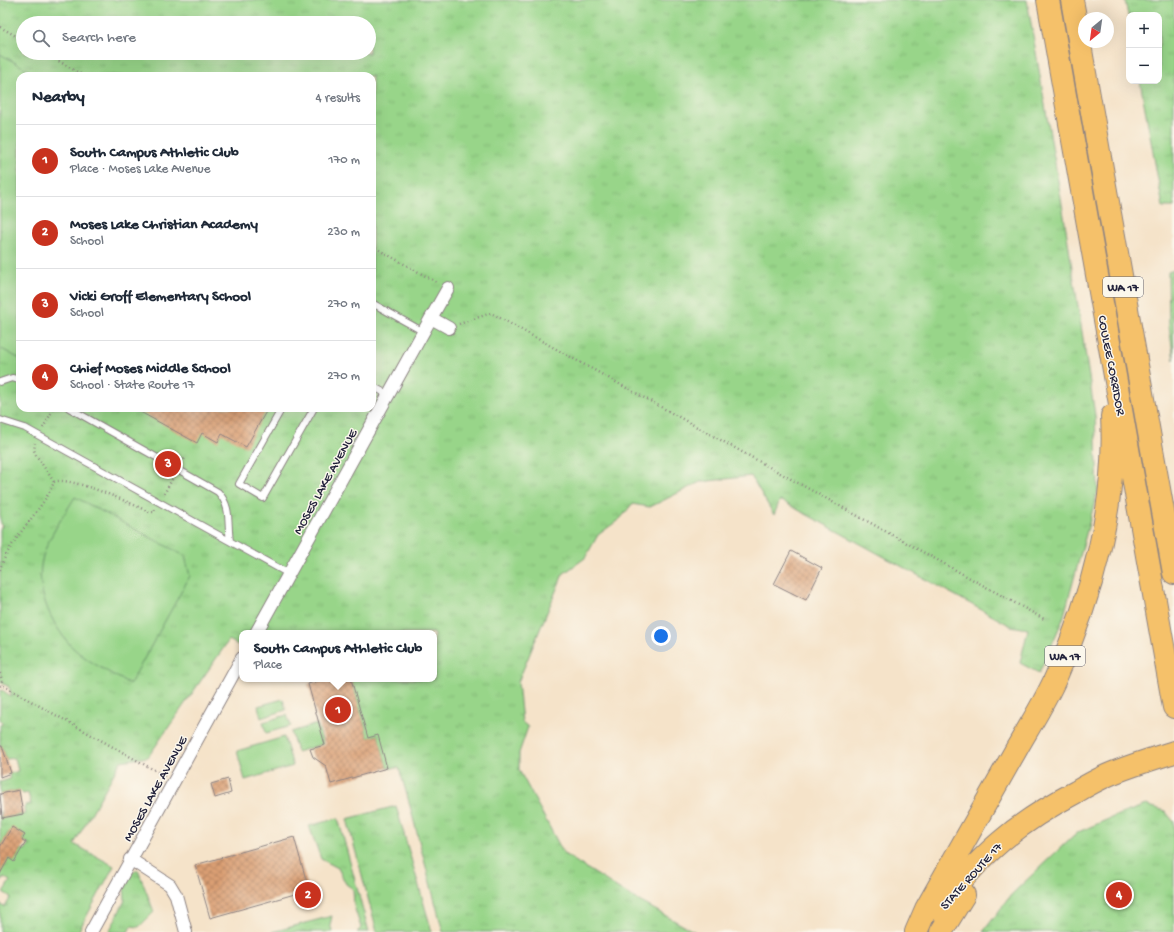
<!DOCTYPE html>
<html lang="en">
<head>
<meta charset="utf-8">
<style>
	body { margin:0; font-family:"Gochi Hand",sans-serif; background:#f6f6f7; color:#1f2937 }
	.controls { position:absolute; right:12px; top:12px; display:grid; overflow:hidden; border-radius:8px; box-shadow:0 4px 16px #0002 }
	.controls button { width:36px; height:36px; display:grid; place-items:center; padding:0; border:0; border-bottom:1px solid #e0e1e3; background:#fff; color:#1f2937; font:20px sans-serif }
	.compass { position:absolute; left:1078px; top:12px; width:36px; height:36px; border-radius:50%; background:#fff; box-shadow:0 4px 16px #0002; rotate:209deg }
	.you { position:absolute; left:661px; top:636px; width:14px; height:14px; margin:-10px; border:3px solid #fff; border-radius:50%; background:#1a73e8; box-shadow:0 0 0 6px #1a73e833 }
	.badge { display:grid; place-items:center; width:26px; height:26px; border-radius:50%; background:#c8321e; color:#fff; font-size:13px; font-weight:700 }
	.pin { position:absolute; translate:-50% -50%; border:2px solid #fff; box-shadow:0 1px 4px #0006 }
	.popup { position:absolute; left:239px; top:630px; width:198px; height:52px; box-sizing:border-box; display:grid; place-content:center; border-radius:8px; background:#fff; filter:drop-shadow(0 1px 3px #0005); font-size:13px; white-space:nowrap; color:#747a83 }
	.popup b { font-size:15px; color:#1f2937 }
	.popup::after { content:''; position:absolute; left:50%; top:100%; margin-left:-8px; border:8px solid transparent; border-top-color:#fff }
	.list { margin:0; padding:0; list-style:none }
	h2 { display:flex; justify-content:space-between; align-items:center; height:52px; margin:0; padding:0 16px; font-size:17px }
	h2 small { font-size:13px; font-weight:400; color:#747a83 }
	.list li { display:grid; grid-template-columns:26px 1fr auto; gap:12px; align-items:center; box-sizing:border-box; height:72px; padding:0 16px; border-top:1px solid #e0e1e3 }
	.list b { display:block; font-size:15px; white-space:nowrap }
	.list p { margin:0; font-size:13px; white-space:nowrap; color:#747a83 }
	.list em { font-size:13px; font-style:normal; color:#747a83 }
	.icon { flex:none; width:22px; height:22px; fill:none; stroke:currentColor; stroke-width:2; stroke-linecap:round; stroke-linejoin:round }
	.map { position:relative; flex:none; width:1174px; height:932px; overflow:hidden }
	.search { position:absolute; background:#fff; box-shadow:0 4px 16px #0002; left:16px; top:16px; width:360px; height:44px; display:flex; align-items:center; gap:10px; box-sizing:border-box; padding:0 14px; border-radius:22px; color:#747a83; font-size:15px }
	.panel { position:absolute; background:#fff; box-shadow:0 4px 16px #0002; left:16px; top:72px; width:360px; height:340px; border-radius:12px }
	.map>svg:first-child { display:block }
	.grass { fill:url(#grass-tufts); stroke:#5d7c62; fill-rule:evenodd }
	.green { fill:#98d589; stroke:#5d7c62 }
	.building { fill:url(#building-cross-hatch) }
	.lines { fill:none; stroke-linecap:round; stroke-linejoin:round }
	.lane-casing { stroke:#8c8282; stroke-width:8 }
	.street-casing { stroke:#8c8282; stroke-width:14 }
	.highway-casing { stroke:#8c8282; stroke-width:24 }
	.path { stroke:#8c8282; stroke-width:2.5; stroke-dasharray:1 3; stroke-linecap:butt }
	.lane { stroke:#fff; stroke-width:6 }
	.street { stroke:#fff; stroke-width:12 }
	.highway { stroke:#f5c16b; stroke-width:22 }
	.labels { text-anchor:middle; stroke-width:3; stroke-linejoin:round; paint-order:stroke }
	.shield { fill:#fbf7ec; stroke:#636270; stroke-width:1 }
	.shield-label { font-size:12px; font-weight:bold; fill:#22223b }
	.street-label { font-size:13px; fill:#22223b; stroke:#fbf7ec }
</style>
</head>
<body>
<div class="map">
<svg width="1174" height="932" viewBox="0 0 1174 932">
	<defs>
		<pattern id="grass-tufts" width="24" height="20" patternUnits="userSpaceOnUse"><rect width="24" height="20" fill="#98d589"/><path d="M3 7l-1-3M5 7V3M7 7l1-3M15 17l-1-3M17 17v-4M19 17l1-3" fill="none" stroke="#83b777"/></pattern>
		<pattern id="building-cross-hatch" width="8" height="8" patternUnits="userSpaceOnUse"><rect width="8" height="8" fill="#da9f73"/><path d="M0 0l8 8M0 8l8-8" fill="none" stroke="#b08160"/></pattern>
	</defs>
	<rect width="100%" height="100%" fill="#fbf7ec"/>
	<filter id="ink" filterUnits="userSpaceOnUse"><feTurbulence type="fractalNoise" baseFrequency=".025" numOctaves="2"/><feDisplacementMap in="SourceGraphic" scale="8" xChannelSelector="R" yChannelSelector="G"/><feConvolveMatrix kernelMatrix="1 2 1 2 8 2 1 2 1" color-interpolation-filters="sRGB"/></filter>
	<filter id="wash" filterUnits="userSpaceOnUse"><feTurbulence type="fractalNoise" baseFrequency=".012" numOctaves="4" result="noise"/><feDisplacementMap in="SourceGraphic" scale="16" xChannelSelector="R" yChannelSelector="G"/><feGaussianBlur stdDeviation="0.9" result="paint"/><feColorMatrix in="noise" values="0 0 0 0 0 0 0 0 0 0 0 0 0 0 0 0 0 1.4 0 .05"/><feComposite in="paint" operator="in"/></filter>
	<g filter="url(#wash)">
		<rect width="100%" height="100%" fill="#f5e3c9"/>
		<!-- grass -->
		<path class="grass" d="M0,0H1027L1063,210L1095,415L1098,490L1063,619L1039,673L1020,663L1028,629L1011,626L780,500L774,515L751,476L700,482L650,507L632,504L621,518L598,535L585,558L563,574L518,682L522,722L528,727L519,753V770L564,854L632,897L695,932H443L407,795L399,768H387L378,735L368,738L351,679H434V633H242V647L229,640L148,757L121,761L74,844L114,866L78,932H0V904L5,907L11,897L3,892L10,881L4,877L1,881L0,880V865L4,867L9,858L14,861L22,849L25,850L29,844L22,840L25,835L19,831L15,837L8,833L0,847V811L2,818L25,814L24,808L26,805L31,804L28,793L23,794L19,790L1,794L0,798V782L10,779L9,774L18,771L15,758L6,759L3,748L0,749V725L3,723L0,719V691L2,690L12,697L9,687L0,682V529L2,526L0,519ZM23,23H369V53H23ZM20,76H372V408H20Z
			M1125,0H1174V207H1163L1140,81H1159V15H1129V21Z
			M1174,270V273L1172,274L1174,360L1169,326L1168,272Z
			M1146,805L1165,811L1174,822V932H983L1011,895L1076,833L1118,815Z
			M396,806L432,932H377L347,819Z
			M338,818L369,932H357L361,928L354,906L353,889L346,884L338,868L321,859L309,826Z
			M138,870L154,912L139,927L131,926L128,932H109L125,900L124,886L133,871Z
			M332,916L330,925L333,932H272Z"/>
		<!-- green -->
		<path class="green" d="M0,54L39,76H20V359L0,348Z
			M75,497L185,556L190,576L130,684C112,674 86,661 71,646C50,622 34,588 43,556C49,536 64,515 75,497Z
			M283,699L286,710L261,718L258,706Z
			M287,715L291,726L266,733L263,722Z
			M317,724L323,744L297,752L291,732Z
			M284,737L293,766L245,780L237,751Z"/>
		<g id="blocks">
			<!-- building -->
			<path class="building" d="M133,408H268L246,447L222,434L218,442L202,433L197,443Z
				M791,551L822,568L806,600L774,584Z
				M325,679H351L368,738L378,735L387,768L331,784L326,766L313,757L310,749L325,745L308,684Z
				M0,746H2L11,773L0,777Z
				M228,779L231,793L215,798L211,784Z
				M19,790L23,814L2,818L0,794Z
				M12,827L25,835L22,840L26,842L14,862L9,858L0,874V847Z
				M294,837L309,890L210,918L195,865Z"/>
		</g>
	</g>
	<g filter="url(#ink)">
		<use href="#blocks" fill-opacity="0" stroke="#8c8282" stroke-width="1"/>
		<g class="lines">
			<!-- lane casing -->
			<g class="lane-casing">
				<path id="lane" d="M372,303L424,332
					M0,382L12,378L20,380
					M372,386L389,395
					M69,408L218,492C232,507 227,523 230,541
					M282,408L239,484L263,498L314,408
					M0,420L25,428L289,574"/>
			</g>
			<!-- street casing -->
			<g class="street-casing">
				<path id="street" d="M431,318L448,288
					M256,633L431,318L449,328
					M130,859L170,885L176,895L186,932
					M91,932L242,658"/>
			</g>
			<!-- highway casing -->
			<g class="highway-casing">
				<path id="highway" d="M1048,0L1174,707
					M1072,0L1174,573
					M938,909C980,855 1015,824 1076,792C1086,786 1097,780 1108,775C1129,766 1152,759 1174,752
					M916,932L926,909C956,855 987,802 1017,748C1030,725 1045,702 1056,677C1092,597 1117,505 1112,416
					M941,932L964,895"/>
			</g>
			<!-- path -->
			<path class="path" d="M0,27L23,40
				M45,53L84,76
				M372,246L438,283
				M459,324L491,313L1044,619
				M43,428L54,408
				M182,463L185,458
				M54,482C69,475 133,504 149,512H154L155,509
				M164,494L174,476
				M0,570C10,537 41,514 54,482L36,455L34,450L35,443
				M0,673L2,680V685
				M0,686L2,685L165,776"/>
			<!-- lane -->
			<use href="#lane" class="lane"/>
			<!-- street -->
			<use href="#street" class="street"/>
			<!-- highway -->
			<use href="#highway" class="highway"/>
		</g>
	</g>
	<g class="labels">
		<!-- shield labels -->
		<g class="shield">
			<rect x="1103" y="277" width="40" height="20" rx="3"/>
			<rect x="1045" y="646" width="40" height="20" rx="3"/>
		</g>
		<g class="shield-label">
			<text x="1123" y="291">WA 17</text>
			<text x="1065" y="660">WA 17</text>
		</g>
		<!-- street labels -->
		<g class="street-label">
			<text transform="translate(1113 365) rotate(79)" y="5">COULEE CORRIDOR</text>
			<text transform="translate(324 481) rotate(-61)" y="5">MOSES LAKE AVENUE</text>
			<text transform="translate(154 788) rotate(-61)" y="5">MOSES LAKE AVENUE</text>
			<text transform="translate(970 875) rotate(-48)" y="5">STATE ROUTE 17</text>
		</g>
	</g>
</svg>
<div class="controls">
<button>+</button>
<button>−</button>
</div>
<svg class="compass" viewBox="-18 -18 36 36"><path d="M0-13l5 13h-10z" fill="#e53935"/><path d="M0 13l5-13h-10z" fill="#747a83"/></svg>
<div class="you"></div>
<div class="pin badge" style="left:338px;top:710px">1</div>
<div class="popup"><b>South Campus Athletic Club</b>Place</div>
<div class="pin badge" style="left:308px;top:895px">2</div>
<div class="pin badge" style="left:168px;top:464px">3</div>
<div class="pin badge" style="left:1119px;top:895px">4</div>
<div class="search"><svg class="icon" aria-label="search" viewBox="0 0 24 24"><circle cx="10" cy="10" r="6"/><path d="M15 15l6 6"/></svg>Search here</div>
<section class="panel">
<h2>Nearby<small>4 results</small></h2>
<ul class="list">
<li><span class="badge">1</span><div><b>South Campus Athletic Club</b><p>Place · Moses Lake Avenue</p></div><em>170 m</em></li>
<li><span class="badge">2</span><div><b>Moses Lake Christian Academy</b><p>School</p></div><em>230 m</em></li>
<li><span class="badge">3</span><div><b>Vicki Groff Elementary School</b><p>School</p></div><em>270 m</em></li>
<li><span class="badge">4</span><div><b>Chief Moses Middle School</b><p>School · State Route 17</p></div><em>270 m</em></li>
</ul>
</section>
</div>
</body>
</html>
